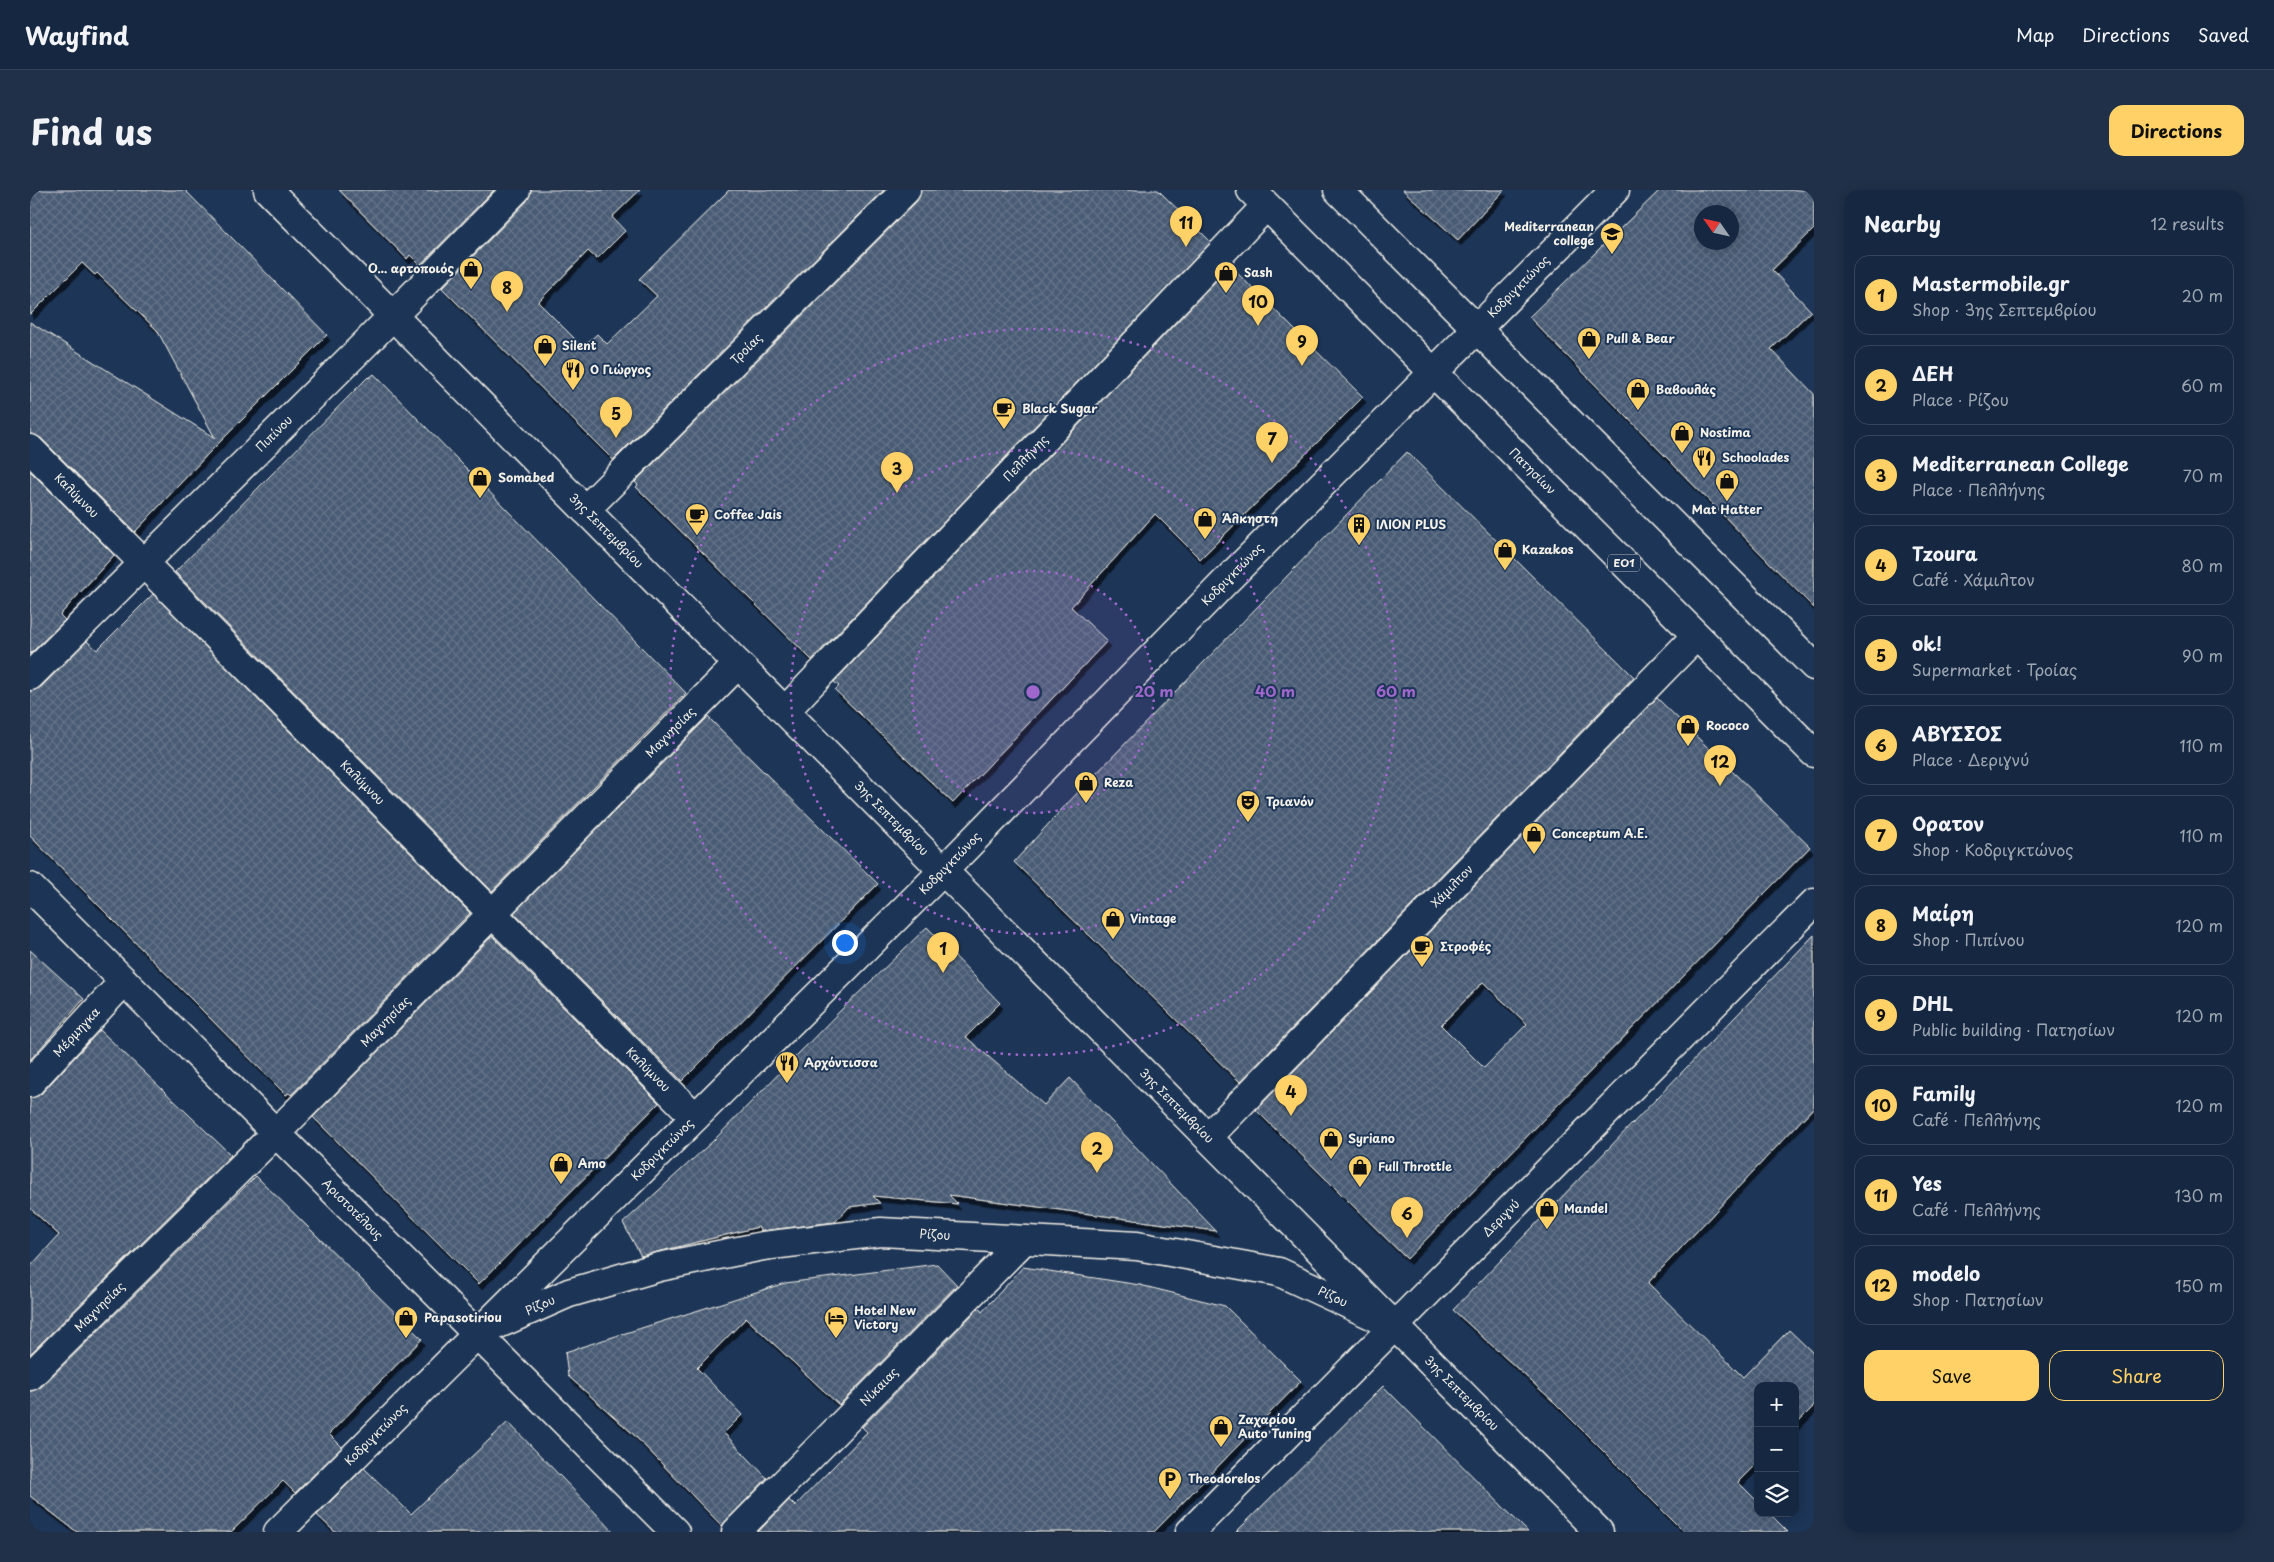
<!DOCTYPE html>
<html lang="en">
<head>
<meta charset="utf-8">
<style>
	body { margin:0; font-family:"Playpen Sans",sans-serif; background:#1f3048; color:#f1f3f6 }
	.controls { position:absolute; right:15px; bottom:15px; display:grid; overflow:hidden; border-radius:10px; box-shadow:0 2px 12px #0003 }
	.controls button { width:45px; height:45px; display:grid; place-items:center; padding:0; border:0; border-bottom:1px solid #35445a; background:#162841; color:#f1f3f6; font:25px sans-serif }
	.compass { position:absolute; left:1664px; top:15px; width:45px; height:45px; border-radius:50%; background:#162841; box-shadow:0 2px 12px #0003; rotate:304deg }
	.you { position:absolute; left:814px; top:752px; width:18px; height:18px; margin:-12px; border:4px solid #fff; border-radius:50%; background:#1a73e8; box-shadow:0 0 0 8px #1a73e833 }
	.badge { display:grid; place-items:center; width:32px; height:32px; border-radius:50%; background:#ffd166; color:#111; font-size:16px; font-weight:700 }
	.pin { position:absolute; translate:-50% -41px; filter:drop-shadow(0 1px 2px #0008) }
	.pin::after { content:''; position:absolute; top:26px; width:18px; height:15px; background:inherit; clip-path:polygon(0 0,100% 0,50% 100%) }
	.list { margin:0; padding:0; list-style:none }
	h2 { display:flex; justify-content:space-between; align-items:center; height:65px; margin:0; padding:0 20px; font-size:21px }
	h2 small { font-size:16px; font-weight:400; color:#9ea6b1 }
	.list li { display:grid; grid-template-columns:32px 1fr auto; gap:15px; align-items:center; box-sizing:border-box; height:80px; margin:0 10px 10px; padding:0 10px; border:1px solid #35445a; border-radius:15px }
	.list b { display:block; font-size:19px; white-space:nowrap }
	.list p { margin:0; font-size:16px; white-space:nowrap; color:#9ea6b1 }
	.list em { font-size:16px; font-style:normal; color:#9ea6b1 }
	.actions { display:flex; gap:10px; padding:15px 20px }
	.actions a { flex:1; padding:11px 0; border:1px solid #ffd166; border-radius:15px; text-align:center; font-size:18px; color:#ffd166 }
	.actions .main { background:#ffd166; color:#111 }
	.icon { flex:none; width:28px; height:28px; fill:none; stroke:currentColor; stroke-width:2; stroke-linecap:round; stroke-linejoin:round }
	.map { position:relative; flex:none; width:1784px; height:1342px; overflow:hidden; border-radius:15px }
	header { display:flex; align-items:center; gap:30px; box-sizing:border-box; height:70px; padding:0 25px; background:#162841; border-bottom:1px solid #35445a }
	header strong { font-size:24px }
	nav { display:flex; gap:28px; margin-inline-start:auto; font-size:18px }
	.intro { display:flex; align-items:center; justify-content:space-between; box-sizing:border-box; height:120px; padding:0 30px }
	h1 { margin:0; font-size:35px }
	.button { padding:12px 22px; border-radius:15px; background:#ffd166; color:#111; font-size:18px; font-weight:700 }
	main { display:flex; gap:30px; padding:0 30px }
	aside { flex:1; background:#162841; border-radius:15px; box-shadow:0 2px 12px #0003 }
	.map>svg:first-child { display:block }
	.building { fill:url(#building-cross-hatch); stroke:#f4f1e8; fill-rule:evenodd; filter:url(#shadow) }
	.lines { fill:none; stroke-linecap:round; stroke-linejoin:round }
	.street-casing { stroke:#f4f1e8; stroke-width:31 }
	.secondary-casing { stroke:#f4f1e8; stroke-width:31 }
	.primary-casing { stroke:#f4f1e8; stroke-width:31 }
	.street { stroke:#1d3557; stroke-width:28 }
	.secondary { stroke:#1d3557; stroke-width:28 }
	.primary { stroke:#1d3557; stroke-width:28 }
	.ring { fill:none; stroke:#9f67cb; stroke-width:2.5; stroke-dasharray:2.5 5 }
	.labels { text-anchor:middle; stroke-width:4; stroke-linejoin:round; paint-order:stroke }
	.shield { fill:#1d3557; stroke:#b4b9bc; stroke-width:1 }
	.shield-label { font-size:11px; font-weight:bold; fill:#f4f1e8 }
	.poi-label { font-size:12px; font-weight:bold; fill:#f4f1e8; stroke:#1d3557; text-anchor:start }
	.street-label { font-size:12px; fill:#f4f1e8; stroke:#1d3557 }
	.centre { fill:#9f67cb; stroke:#1d3557; stroke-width:2.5 }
	.ring-label { font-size:15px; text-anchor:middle; font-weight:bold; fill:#9f67cb; stroke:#1d3557; stroke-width:4; stroke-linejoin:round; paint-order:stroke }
</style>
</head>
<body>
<header>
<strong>Wayfind</strong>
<nav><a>Map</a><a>Directions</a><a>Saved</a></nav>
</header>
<div class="intro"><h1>Find us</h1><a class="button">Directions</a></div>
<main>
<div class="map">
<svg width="1784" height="1342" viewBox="0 0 1784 1342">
	<defs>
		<pattern id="building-cross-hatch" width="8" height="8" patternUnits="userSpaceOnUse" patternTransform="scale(1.25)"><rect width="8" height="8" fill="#485b74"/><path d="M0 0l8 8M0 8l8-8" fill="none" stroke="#637388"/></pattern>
		<filter id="shadow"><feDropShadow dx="3" dy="5.5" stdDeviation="0" flood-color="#0009"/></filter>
	</defs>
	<rect width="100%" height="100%" fill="#1d3557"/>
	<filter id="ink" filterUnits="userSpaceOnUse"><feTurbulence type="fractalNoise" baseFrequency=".02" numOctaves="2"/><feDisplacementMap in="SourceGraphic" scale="10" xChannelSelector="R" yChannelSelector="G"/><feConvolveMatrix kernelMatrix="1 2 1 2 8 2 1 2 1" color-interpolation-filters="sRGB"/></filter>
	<g filter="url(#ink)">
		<!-- building -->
		<path class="building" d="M0,0H155L297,145L176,266L105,342L11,248L0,244V132L185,248L127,140L67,83L65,85L52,73L0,125Z
			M309,0H464L390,75L380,65L377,69Z
			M501,0H610L582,27L595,41L567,69L558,61L508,112L553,157L567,144L577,154L627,106L609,89L699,0H854L583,270L412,98L497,11Z
			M891,0H1128L1181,52L782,470L606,297L608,295L605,292L887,11Z
			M1373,0H1474L1428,50Z
			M1630,0H1784V39L1742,80L1781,121L1741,159L1784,204V418L1499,127ZM1672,22H1702V52H1672Z
			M1200,76L1333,207L1170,369L1125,324L1041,417L1077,451L923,613L805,500L809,496L804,492Z
			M344,184L656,503L462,701L145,382L338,187L339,188Z
			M1377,262L1604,487L1210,892L984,672L1032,619Z
			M0,281L84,365L30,425L35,430L0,464Z
			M123,404L440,723L261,905L259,903L256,905L0,646V501L11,497L57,451L67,460Z
			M1627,508L1780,657L1377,1069L1226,920ZM1453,792L1497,834L1454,878L1411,835Z
			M678,527L848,694L652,891L484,723Z
			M897,737L970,813L936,847L1014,915L1040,888L1186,1041L919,1005L928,1014L843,1006L850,1013L819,1017L805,1032L731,1041L728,1037L611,1066L593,1033L684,950L811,820Z
			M1784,745V917L1618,1093L1713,1187L1759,1140L1784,1164V1216L1765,1235V1196H1728V1272L1708,1292L1728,1312V1323H1739L1758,1342H1654L1524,1212L1423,1120Z
			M462,746L629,913L449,1094L283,927Z
			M0,760L54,809L0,870Z
			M70,840L201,965L0,1164V1077L29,1045L0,1018V908L11,904Z
			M226,986L392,1149L299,1244L312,1257L265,1303L253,1291L201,1342H47L0,1306V1201L11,1197Z
			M907,1074L927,1095L809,1215L716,1128L667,1178L712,1225L694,1243L737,1288L692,1336L601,1242L538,1186L535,1162L755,1093Z
			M993,1077L1110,1095L1195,1116L1271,1191L1124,1342H728L759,1310L765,1316L837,1242L832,1237L949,1118L952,1122Z
			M1353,1196L1498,1342H1206Z
			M478,1232L584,1342H305L287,1325L334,1278L381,1324Z"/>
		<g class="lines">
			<!-- street casing -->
			<g class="street-casing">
				<g id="street">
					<path id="s1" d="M0,259L665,927"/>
					<path id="s2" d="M555,320L876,0"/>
					<path id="s3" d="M755,521L1236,16"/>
					<path id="s4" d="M0,893L94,791"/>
					<path id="s5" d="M1178,947L1666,446"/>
					<path id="s6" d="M448,1143L539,1103L629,1077L733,1056L851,1042L1107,1056L1249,1082L1361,1134"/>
					<path id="s7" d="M0,1186L246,943L708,474"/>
					<path id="s8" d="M706,1342L993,1051"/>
				</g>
			</g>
			<!-- secondary casing -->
			<g class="secondary-casing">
				<g id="secondary">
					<path id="s9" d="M238,0L1569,1342"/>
					<path id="s10" d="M0,486L338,151L486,0"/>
					<path id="s11" d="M0,697L645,1342"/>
					<path id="s12" d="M248,1342L913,681L1195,392L1585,0"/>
					<path id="s13" d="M1160,1342L1784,713"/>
				</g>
			</g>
			<!-- primary casing -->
			<g class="primary-casing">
				<g id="primary">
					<path id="s14" d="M1221,0L1784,563"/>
					<path d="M1308,0L1784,476"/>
				</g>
			</g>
			<!-- street -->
			<use href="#street" class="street"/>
			<!-- secondary -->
			<use href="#secondary" class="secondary"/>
			<!-- primary -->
			<use href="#primary" class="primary"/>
		</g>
	</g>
	<!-- distance rings -->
	<circle cx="1003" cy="502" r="121" fill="#9f67cb" fill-opacity=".12"/>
	<g class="ring">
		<circle cx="1003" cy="502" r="121"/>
		<circle cx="1003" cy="502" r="242"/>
		<circle cx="1003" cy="502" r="363"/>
	</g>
	<!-- icons -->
	<defs>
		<g id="university-pin" transform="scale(1.25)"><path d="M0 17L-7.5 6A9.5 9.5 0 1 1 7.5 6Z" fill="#ffd166" stroke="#1d3557"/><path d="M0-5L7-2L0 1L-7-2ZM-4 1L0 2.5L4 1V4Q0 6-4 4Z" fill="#111"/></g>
		<g id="shop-pin" transform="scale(1.25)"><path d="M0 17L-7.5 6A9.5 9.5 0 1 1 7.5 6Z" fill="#ffd166" stroke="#1d3557"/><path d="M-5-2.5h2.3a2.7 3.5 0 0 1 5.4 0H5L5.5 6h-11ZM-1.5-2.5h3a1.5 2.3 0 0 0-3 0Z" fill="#111"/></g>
		<g id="restaurant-pin" transform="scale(1.25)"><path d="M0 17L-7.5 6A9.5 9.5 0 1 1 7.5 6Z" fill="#ffd166" stroke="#1d3557"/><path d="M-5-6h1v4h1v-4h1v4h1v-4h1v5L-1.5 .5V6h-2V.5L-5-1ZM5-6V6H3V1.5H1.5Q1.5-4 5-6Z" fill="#111"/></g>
		<g id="cafe-pin" transform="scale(1.25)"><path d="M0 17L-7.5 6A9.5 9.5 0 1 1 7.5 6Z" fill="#ffd166" stroke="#1d3557"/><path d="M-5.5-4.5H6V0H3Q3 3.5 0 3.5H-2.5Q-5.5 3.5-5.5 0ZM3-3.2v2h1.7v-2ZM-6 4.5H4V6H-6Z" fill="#111"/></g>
		<g id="building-pin" transform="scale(1.25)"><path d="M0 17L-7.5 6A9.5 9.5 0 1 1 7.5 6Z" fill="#ffd166" stroke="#1d3557"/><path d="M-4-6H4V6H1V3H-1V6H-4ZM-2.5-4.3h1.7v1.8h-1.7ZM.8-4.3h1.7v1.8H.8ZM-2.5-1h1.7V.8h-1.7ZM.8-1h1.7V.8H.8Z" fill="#111"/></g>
		<g id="theatre-pin" transform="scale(1.25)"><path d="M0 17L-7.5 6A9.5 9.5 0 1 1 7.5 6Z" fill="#ffd166" stroke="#1d3557"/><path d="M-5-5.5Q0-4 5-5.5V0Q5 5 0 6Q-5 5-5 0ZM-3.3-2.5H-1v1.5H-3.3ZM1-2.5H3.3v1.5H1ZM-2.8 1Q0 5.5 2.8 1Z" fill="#111"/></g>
		<g id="hotel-pin" transform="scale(1.25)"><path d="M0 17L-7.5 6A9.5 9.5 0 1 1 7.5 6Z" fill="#ffd166" stroke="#1d3557"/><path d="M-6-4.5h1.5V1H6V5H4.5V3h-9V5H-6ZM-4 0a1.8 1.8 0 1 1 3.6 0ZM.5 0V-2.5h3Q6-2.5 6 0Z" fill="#111"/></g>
		<g id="parking-pin" transform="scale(1.25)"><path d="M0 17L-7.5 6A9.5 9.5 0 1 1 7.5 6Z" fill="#ffd166" stroke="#1d3557"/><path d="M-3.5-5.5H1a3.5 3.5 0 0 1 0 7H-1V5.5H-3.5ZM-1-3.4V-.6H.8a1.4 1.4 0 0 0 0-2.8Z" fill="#111"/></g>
	</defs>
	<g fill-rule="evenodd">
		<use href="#university-pin" x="1582" y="44"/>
		<use href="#shop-pin" x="441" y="79"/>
		<use href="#shop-pin" x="1196" y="83"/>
		<use href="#shop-pin" x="1559" y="149"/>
		<use href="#shop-pin" x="515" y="156"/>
		<use href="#restaurant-pin" x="543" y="180"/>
		<use href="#shop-pin" x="1608" y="200"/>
		<use href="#cafe-pin" x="974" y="219"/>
		<use href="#shop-pin" x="1652" y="243"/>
		<use href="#restaurant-pin" x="1674" y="268"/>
		<use href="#shop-pin" x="450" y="288"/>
		<use href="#shop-pin" x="1697" y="291"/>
		<use href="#cafe-pin" x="667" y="325"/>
		<use href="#shop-pin" x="1175" y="329"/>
		<use href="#building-pin" x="1329" y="335"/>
		<use href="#shop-pin" x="1475" y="360"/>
		<use href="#shop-pin" x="1658" y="536"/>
		<use href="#shop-pin" x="1056" y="593"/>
		<use href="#theatre-pin" x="1218" y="612"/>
		<use href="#shop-pin" x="1504" y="644"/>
		<use href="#shop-pin" x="1083" y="729"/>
		<use href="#cafe-pin" x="1392" y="757"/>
		<use href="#restaurant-pin" x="757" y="873"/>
		<use href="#shop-pin" x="1301" y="949"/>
		<use href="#shop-pin" x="531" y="974"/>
		<use href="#shop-pin" x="1330" y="977"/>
		<use href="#shop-pin" x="1517" y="1019"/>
		<use href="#shop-pin" x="376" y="1128"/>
		<use href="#hotel-pin" x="806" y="1128"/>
		<use href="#shop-pin" x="1191" y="1237"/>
		<use href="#parking-pin" x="1140" y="1289"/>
	</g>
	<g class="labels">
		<!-- shield labels -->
		<rect class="shield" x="1578" y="364.5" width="32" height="17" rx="4"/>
		<g class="shield-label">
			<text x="1594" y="377">ΕΟ1</text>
		</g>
		<!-- poi labels -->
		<g class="poi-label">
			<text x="1564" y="41" text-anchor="end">Mediterranean<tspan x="1564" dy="14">college</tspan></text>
			<text x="424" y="83" text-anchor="end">Ο... αρτοποιός</text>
			<text x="1214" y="87">Sash</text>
			<text x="1576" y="153">Pull &amp; Bear</text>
			<text x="532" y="160">Silent</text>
			<text x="560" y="184">Ο Γιώργος</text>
			<text x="1626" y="204">Βαβουλάς</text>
			<text x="992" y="223">Black Sugar</text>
			<text x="1670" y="247">Nostima</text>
			<text x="1692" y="272">Schoolades</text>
			<text x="468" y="292">Somabed</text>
			<text x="1697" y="324" text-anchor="middle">Mat Hatter</text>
			<text x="684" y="329">Coffee Jais</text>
			<text x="1192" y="333">Άλκηστη</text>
			<text x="1346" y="339">ΙΛΙΟΝ PLUS</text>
			<text x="1492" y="364">Kazakos</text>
			<text x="1676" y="540">Rococo</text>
			<text x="1074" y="597">Reza</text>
			<text x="1236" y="616">Τριανόν</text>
			<text x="1522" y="648">Conceptum Α.Ε.</text>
			<text x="1100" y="733">Vintage</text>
			<text x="1410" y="761">Στροφές</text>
			<text x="774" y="877">Αρχόντισσα</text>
			<text x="1318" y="953">Syriano</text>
			<text x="548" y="978">Amo</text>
			<text x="1348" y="981">Full Throttle</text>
			<text x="1534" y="1023">Mandel</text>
			<text x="824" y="1125">Hotel New<tspan x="824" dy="14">Victory</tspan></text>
			<text x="394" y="1132">Papasotiriou</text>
			<text x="1208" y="1234">Ζαχαρίου<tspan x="1208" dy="14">Auto Tuning</tspan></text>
			<text x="1158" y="1293">Theodorelos</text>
		</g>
		<!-- street labels -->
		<g class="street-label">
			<text dy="4" stroke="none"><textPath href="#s12" startOffset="1758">Κοδριγκτώνος</textPath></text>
			<text dy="4" stroke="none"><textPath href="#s2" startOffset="228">Τροίας</textPath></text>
			<text dy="4" stroke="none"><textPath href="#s10" startOffset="344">Πιπίνου</textPath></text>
			<text dy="4" stroke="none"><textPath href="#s3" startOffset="349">Πελλήνης</textPath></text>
			<text dy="4" stroke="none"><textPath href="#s14" startOffset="398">Πατησίων</textPath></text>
			<text dy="4" stroke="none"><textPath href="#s1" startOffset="66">Καλύμνου</textPath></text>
			<text dy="4" stroke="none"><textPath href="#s9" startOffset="480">3ης Σεπτεμβρίου</textPath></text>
			<text dy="4" stroke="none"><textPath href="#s12" startOffset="1352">Κοδριγκτώνος</textPath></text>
			<text dy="4" stroke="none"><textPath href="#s7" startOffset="908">Μαγνησίας</textPath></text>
			<text dy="4" stroke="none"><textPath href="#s1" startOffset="471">Καλύμνου</textPath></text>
			<text dy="4" stroke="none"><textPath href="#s9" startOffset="885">3ης Σεπτεμβρίου</textPath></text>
			<text dy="4" stroke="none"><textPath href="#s12" startOffset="948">Κοδριγκτώνος</textPath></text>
			<text dy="4" stroke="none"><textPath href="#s5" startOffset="350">Χάμιλτον</textPath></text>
			<text dy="4" stroke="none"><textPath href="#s7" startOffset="502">Μαγνησίας</textPath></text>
			<text dy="4" stroke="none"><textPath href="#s4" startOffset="69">Μέρμηγκα</textPath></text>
			<text dy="4" stroke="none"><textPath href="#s1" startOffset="876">Καλύμνου</textPath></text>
			<text dy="4" stroke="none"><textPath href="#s9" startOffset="1290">3ης Σεπτεμβρίου</textPath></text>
			<text dy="4" stroke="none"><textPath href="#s12" startOffset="542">Κοδριγκτώνος</textPath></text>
			<text dy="4" stroke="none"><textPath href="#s11" startOffset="456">Αριστοτέλους</textPath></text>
			<text dy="4" stroke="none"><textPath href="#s13" startOffset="442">Δεριγνύ</textPath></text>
			<text dy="4" stroke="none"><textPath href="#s6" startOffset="472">Ρίζου</textPath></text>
			<text dy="4" stroke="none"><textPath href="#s6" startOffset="878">Ρίζου</textPath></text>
			<text dy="4" stroke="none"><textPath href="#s6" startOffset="68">Ρίζου</textPath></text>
			<text dy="4" stroke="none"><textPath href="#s7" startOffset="98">Μαγνησίας</textPath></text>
			<text dy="4" stroke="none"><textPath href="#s8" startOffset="204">Νίκαιας</textPath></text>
			<text dy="4" stroke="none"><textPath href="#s9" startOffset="1695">3ης Σεπτεμβρίου</textPath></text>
			<text dy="4" stroke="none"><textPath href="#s12" startOffset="138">Κοδριγκτώνος</textPath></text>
		</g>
	</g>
	<circle cx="1003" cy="502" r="8" class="centre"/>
	<g class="ring-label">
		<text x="1124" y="507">20 m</text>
		<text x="1245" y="507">40 m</text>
		<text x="1366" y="507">60 m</text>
	</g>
</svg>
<div class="controls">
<button>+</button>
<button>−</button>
<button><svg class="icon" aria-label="layers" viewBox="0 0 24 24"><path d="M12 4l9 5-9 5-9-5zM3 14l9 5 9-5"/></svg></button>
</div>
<svg class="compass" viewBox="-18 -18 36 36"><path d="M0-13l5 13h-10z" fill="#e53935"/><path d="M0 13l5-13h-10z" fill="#9ea6b1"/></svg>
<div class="you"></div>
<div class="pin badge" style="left:913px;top:783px">1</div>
<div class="pin badge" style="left:1067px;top:983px">2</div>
<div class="pin badge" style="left:867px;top:303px">3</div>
<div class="pin badge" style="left:1261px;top:926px">4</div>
<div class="pin badge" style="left:586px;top:248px">5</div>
<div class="pin badge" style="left:1377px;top:1048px">6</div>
<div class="pin badge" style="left:1242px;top:273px">7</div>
<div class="pin badge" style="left:477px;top:122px">8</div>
<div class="pin badge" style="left:1272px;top:176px">9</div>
<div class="pin badge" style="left:1228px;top:136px">10</div>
<div class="pin badge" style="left:1156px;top:57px">11</div>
<div class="pin badge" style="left:1690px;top:596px">12</div>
</div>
<aside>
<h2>Nearby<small>12 results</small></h2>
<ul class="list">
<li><span class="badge">1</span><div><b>Mastermobile.gr</b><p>Shop · 3ης Σεπτεμβρίου</p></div><em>20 m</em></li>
<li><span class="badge">2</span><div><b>ΔΕΗ</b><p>Place · Ρίζου</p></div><em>60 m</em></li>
<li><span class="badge">3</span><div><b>Mediterranean College</b><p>Place · Πελλήνης</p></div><em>70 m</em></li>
<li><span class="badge">4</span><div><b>Tzoura</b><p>Café · Χάμιλτον</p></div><em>80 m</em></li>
<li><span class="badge">5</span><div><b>ok!</b><p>Supermarket · Τροίας</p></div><em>90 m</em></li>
<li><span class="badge">6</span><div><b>ΑΒΥΣΣΟΣ</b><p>Place · Δεριγνύ</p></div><em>110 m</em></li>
<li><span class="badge">7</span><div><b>Ορατον</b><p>Shop · Κοδριγκτώνος</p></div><em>110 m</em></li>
<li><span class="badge">8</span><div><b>Μαίρη</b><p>Shop · Πιπίνου</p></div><em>120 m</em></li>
<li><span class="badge">9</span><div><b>DHL</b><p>Public building · Πατησίων</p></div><em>120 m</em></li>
<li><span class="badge">10</span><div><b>Family</b><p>Café · Πελλήνης</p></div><em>120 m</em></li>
<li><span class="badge">11</span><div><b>Yes</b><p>Café · Πελλήνης</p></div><em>130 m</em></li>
<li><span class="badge">12</span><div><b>modelo</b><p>Shop · Πατησίων</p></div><em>150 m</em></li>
</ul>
<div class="actions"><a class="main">Save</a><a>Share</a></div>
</aside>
</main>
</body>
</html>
